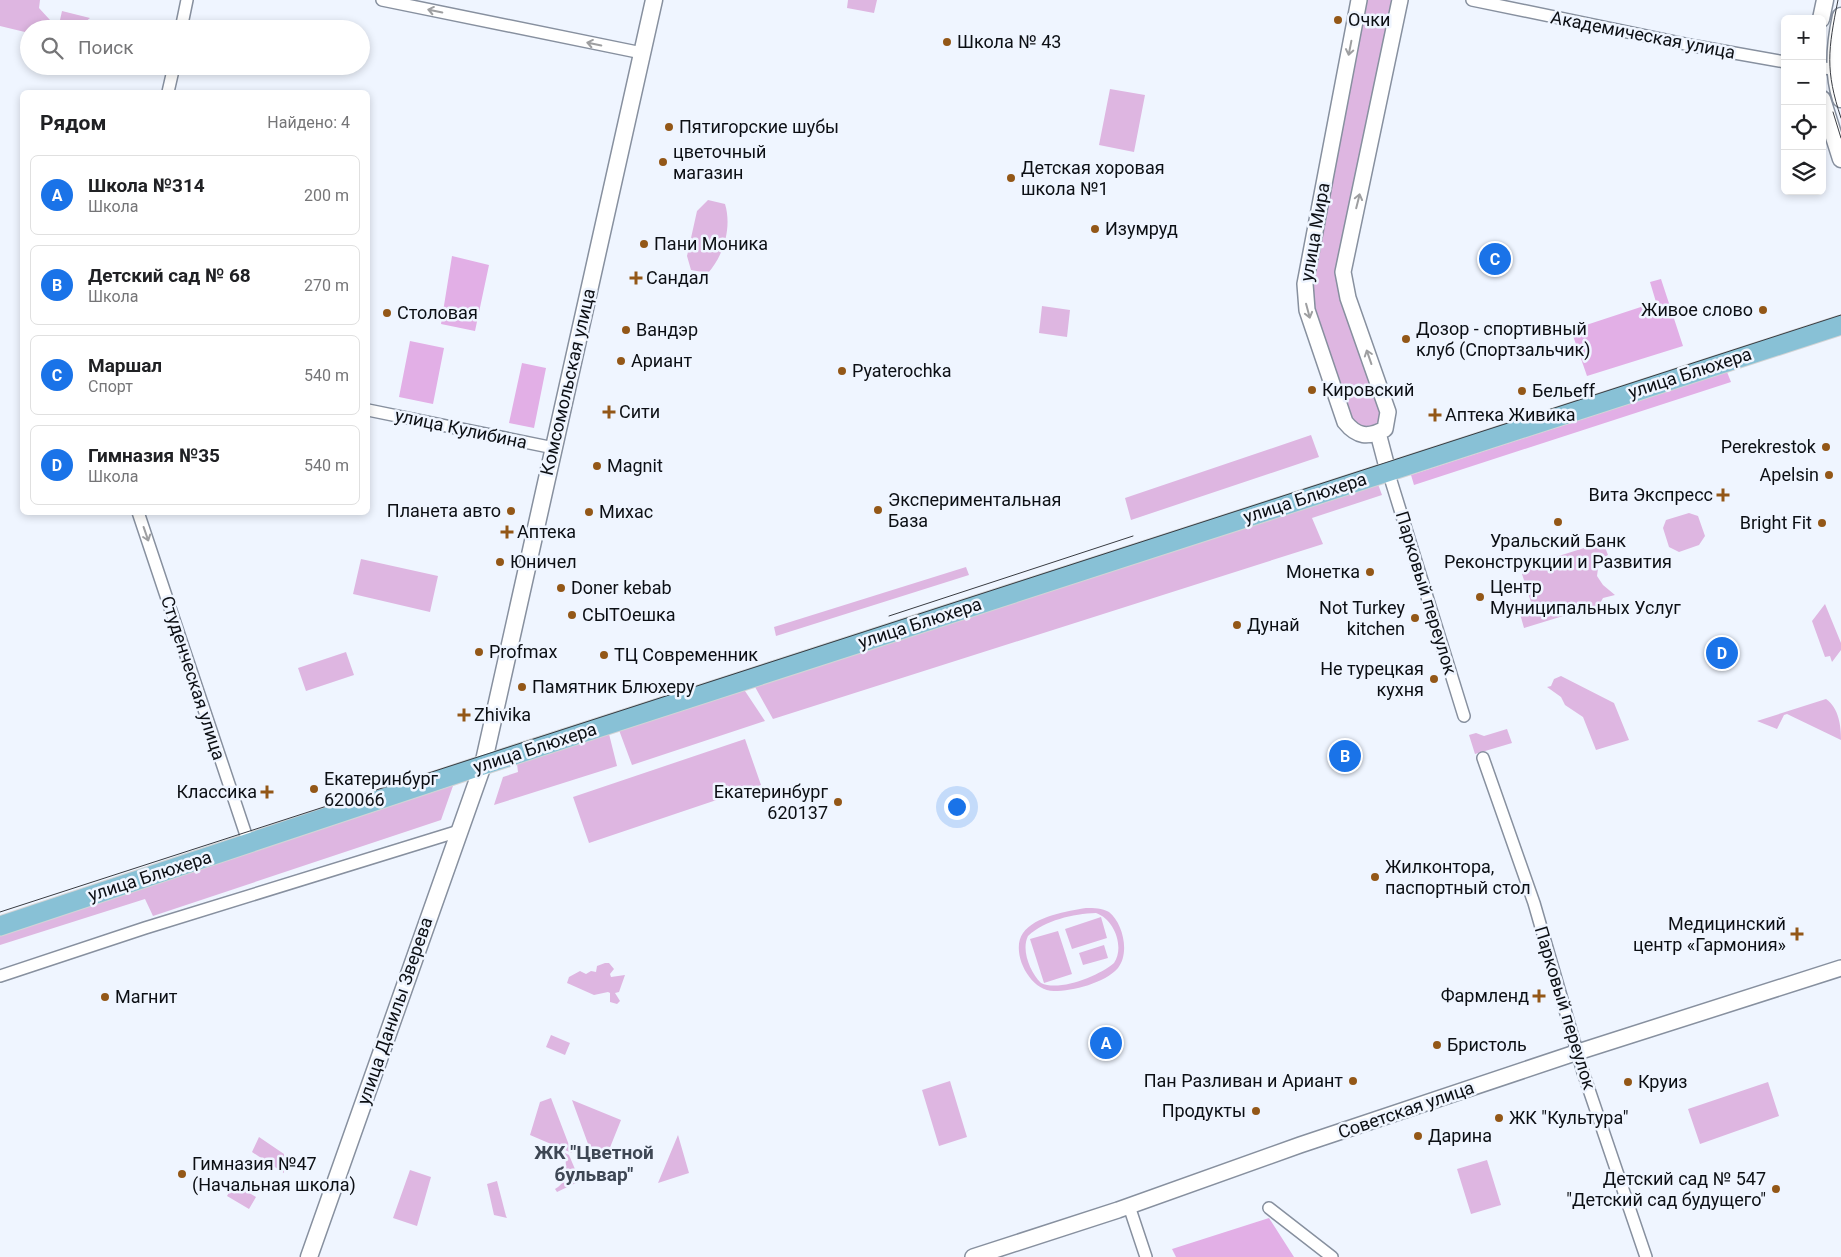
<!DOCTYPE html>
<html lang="ru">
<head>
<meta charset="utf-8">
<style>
	body { margin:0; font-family:Roboto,sans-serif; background:#f2f2f2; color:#202124 }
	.controls { position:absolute; right:15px; top:15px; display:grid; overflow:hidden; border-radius:8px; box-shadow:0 2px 8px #0003 }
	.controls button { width:45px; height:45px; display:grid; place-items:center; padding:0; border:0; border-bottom:1px solid #e0e0e0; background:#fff; color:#202124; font:25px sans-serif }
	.you { position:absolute; left:956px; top:806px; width:18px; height:18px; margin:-12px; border:4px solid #fff; border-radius:50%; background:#1a73e8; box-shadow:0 0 0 8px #1a73e833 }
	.badge { display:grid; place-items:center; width:32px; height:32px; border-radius:50%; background:#1a73e8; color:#fff; font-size:16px; font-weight:700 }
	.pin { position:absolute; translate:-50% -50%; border:2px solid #fff; box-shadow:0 1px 5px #0006 }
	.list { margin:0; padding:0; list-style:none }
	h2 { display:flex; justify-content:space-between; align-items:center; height:65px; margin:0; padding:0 20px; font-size:21px }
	h2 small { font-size:16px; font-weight:400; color:#757577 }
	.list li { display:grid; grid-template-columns:32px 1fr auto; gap:15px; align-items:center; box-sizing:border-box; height:80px; margin:0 10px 10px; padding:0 10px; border:1px solid #e0e0e0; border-radius:8px }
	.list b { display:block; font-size:19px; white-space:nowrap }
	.list p { margin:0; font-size:16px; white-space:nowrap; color:#757577 }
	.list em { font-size:16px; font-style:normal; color:#757577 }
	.icon { flex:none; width:28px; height:28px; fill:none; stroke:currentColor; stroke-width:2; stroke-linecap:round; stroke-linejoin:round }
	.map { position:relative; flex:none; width:1841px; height:1257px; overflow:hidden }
	.search { position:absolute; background:#fff; box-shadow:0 2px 8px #0003; left:20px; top:20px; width:350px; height:55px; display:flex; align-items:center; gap:12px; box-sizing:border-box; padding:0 18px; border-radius:28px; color:#757577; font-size:19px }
	.panel { position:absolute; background:#fff; box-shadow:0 2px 8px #0003; left:20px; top:90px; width:350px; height:425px; border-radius:8px }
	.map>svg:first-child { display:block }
	.green { fill:#deb6e1; fill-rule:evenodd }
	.forest { fill:#e2afe6 }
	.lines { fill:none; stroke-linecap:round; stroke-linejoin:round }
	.minor-casing { stroke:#87909f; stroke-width:14 }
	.tertiary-casing { stroke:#87909f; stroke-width:18 }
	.secondary-casing { stroke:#87909f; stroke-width:19 }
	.primary-casing { stroke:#d3d4d5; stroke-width:21 }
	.minor { stroke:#fff; stroke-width:11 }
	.tertiary { stroke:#fff; stroke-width:15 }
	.secondary { stroke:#fff; stroke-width:16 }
	.primary { stroke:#88c1d6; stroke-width:19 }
	.tram { stroke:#393c42; stroke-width:1 }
	.oneway { stroke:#9e9fa1 }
	.poi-dot { fill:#935717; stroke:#eff5ff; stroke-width:2 }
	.labels { text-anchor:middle; stroke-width:5; stroke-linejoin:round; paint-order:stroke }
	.poi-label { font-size:18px; fill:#0c0f14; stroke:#eff5ff; text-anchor:start }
	.street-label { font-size:18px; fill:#0c0f14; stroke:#eff5ff }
	.neighbourhood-label { font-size:19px; font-weight:bold; fill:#3e4754; stroke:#eff5ff }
</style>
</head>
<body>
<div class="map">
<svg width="1841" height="1257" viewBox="0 0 1841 1257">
	<rect width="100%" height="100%" fill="#eff5ff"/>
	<!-- green -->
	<path class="green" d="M0,0H40L39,8L50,20L48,29H29V33L0,26Z
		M848,0H877L874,13L847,8Z
		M1359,0H1400L1344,259L1385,429L1351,430L1305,284Z
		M62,11L90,18L77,29H58Z
		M1110,89L1145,95L1134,152L1099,145Z
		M708,200L725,204C732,227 724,255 708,273L691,270L687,256L697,211Z
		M1042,306L1070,310L1067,337L1039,333Z
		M1311,435L1319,457L1131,520L1125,498Z
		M1375,476L1382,495L1312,518L1323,544L773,719L750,678Z
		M1689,513L1698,516L1705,536L1699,545L1679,552L1669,547L1663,528L1666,520Z
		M1603,542L1608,555L1599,561L1597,576L1603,585L1615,595L1603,598L1599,605L1524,628L1518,607L1531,602L1522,574L1527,566Z
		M361,559L438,576L430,612L353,594Z
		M966,567L969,575L776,636L774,627Z
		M1825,604L1841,643V650L1832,662L1830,656L1825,657L1812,621Z
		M346,652L354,675L306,691L298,668Z
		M1561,676L1614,703L1629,740L1596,750L1583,717L1565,705L1561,697L1547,687L1551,686L1554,679Z
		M739,682L765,721L632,765L616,722Z
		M1826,699C1839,708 1841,726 1841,740L1787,714L1784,715L1777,729L1757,721Z
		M1507,729L1512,743L1475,754L1469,735L1476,733L1484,736Z
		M609,734L617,766L494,805L503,777L518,772L517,764Z
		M745,739L761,785L589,843L573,797Z
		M454,783L441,820L153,916L145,899L0,945V931Z
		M1086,908C1094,908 1102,908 1109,912C1123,923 1130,953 1118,968C1105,983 1073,991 1054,991C1029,991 1010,951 1023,933C1035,916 1068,911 1086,908ZM1096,913C1114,919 1125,947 1114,963C1099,976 1059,992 1041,983C1030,972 1021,950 1028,936C1045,920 1073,914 1096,913Z
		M1101,917L1107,938L1072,949L1065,929Z
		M1058,931L1072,974L1044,983L1030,939Z
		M1104,945L1108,958L1083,965L1079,953Z
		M605,963H609L614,969L610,974L611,977L625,975L619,992L615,993L620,1001L617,1004L610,1002V993L608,992L594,995L567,983L569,977L580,971L586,974L591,971L596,972L597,966Z
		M551,1035L570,1043L565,1055L546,1047Z
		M950,1081L967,1137L939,1146L922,1090Z
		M1768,1082L1779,1116L1700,1144L1688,1109Z
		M551,1098L572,1153L530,1135L540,1102Z
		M572,1100L621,1120L609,1150L591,1152Z
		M678,1135L689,1173L658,1183Z
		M259,1137L284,1154V1173L252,1152Z
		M565,1153L569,1155L580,1181L557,1192L555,1189C569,1181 566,1168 565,1153Z
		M1487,1160L1501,1205L1471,1214L1457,1169Z
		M410,1170L431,1177L417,1226L393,1218Z
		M497,1181L506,1216L507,1218L494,1215L487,1184Z
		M234,1184L256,1197L249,1209L227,1196Z"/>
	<!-- forest -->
	<path class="forest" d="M452,256L489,265L475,331L441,324Z
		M1661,279L1683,346L1587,376L1571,330L1656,302L1650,282Z
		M410,341L444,348L433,404L399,397Z
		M522,363L546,368L534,428L509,423Z
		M1727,372L1731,382L1414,485L1411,475Z
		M1269,1218L1294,1257H1176L1172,1249Z"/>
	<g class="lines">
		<!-- minor casing -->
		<g class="minor-casing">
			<path id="minor" d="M382,0L642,53
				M1472,0L1695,46L1785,62
				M181,29L187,0
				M1822,68L1835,69
				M168,92L174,66
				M368,410L554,448
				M1388,471L1464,716
				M138,512L249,844
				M1483,758L1534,903L1583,1072L1646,1257
				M0,976L145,928L459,831
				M1129,1206L1146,1257
				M1269,1208L1332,1257"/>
		</g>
		<!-- tertiary casing -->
		<g class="tertiary-casing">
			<path id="tertiary" d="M1359,0L1305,284L1307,310L1345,422C1357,437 1368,438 1385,429L1388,412L1348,298L1343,272L1400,0
				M1378,433L1388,471
				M973,1257L1118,1210L1300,1145L1578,1052L1841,968"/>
		</g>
		<!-- secondary casing -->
		<g class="secondary-casing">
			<path id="secondary" d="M1841,16C1835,43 1832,72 1841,99
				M1821,19L1825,0
				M1822,99L1841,159
				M309,1257L483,765L654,0"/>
		</g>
		<!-- primary casing -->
		<g class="primary-casing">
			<path id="primary" d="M0,926L483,765L1841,325"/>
		</g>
		<!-- minor -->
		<use href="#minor" class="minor"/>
		<!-- tertiary -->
		<use href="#tertiary" class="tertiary"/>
		<!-- secondary -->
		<use href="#secondary" class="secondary"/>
		<!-- primary -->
		<use href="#primary" class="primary"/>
		<!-- tram -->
		<path class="tram" d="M1838,0C1828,50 1825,70 1841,118
			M1833,112L1841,138
			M889,616L1133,536
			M0,912L1841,315"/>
	</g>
	<!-- one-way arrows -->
	<defs><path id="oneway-shaft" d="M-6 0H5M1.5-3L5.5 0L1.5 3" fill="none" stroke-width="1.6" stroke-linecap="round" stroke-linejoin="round" transform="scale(1.25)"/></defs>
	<g class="oneway">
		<use href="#oneway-shaft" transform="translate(435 11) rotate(-168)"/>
		<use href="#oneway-shaft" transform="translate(594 44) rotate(-168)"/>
		<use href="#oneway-shaft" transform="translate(1350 48) rotate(101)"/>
		<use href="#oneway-shaft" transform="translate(1358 201) rotate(-76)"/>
		<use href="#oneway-shaft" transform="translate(1308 311) rotate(75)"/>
		<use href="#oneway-shaft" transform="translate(1369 357) rotate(-109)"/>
		<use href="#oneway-shaft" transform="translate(146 534) rotate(71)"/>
	</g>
	<!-- markers -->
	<g class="poi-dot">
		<circle cx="1338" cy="20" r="5"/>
		<circle cx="947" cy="42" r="5"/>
		<circle cx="669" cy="127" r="5"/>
		<circle cx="663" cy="162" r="5"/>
		<circle cx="1011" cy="178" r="5"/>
		<circle cx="1095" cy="229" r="5"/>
		<circle cx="644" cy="244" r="5"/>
		<path d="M633.5 270.5h5v5h5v5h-5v5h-5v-5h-5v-5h5z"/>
		<circle cx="1763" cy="310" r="5"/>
		<circle cx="387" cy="313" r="5"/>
		<circle cx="626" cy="330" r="5"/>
		<circle cx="1406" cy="339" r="5"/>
		<circle cx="621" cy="361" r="5"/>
		<circle cx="842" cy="371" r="5"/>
		<circle cx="1312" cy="390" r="5"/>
		<circle cx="1522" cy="391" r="5"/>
		<path d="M606.5 404.5h5v5h5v5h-5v5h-5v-5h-5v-5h5z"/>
		<path d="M1432.5 407.5h5v5h5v5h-5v5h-5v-5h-5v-5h5z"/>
		<circle cx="1826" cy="447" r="5"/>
		<circle cx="597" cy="466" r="5"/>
		<circle cx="1829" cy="475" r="5"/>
		<path d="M1720.5 487.5h5v5h5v5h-5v5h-5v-5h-5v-5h5z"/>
		<circle cx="878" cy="510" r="5"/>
		<circle cx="511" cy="511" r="5"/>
		<circle cx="589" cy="512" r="5"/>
		<circle cx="1558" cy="522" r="5"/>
		<circle cx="1822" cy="523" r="5"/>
		<path d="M504.5 524.5h5v5h5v5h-5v5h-5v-5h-5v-5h5z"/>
		<circle cx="500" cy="562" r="5"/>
		<circle cx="1370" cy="572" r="5"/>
		<circle cx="561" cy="588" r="5"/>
		<circle cx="1480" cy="597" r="5"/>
		<circle cx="572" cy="615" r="5"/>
		<circle cx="1415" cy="618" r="5"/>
		<circle cx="1237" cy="625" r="5"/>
		<circle cx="479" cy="652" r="5"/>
		<circle cx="604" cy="655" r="5"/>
		<circle cx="1434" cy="679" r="5"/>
		<circle cx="522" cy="687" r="5"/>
		<path d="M461.5 707.5h5v5h5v5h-5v5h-5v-5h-5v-5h5z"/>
		<circle cx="314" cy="789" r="5"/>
		<path d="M264.5 784.5h5v5h5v5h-5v5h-5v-5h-5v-5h5z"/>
		<circle cx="838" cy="802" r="5"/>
		<circle cx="1375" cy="877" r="5"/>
		<path d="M1794.5 926.5h5v5h5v5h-5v5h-5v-5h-5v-5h5z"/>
		<path d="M1536.5 988.5h5v5h5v5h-5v5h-5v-5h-5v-5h5z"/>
		<circle cx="105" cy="997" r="5"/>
		<circle cx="1437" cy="1045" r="5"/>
		<circle cx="1353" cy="1081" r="5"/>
		<circle cx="1628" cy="1082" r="5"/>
		<circle cx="1256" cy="1111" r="5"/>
		<circle cx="1499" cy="1118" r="5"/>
		<circle cx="1418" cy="1136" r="5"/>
		<circle cx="182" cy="1174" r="5"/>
		<circle cx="1776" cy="1189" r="5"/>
	</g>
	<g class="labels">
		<!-- poi labels -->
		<g class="poi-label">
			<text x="1348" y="26">Очки</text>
			<text x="957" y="48">Школа № 43</text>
			<text x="679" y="133">Пятигорские шубы</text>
			<text x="673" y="158">цветочный<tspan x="673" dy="21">магазин</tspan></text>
			<text x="1021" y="174">Детская хоровая<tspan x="1021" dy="21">школа №1</tspan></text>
			<text x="1105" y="235">Изумруд</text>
			<text x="654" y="250">Пани Моника</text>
			<text x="646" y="284">Сандал</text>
			<text x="1753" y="316" text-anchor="end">Живое слово</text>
			<text x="397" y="319">Столовая</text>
			<text x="1416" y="335">Дозор - спортивный<tspan x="1416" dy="21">клуб (Спортзальчик)</tspan></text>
			<text x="636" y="336">Вандэр</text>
			<text x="631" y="367">Ариант</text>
			<text x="852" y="377">Pyaterochka</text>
			<text x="1322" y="396">Кировский</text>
			<text x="1532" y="397">Бельеff</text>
			<text x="619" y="418">Сити</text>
			<text x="1445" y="421">Аптека Живика</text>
			<text x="1816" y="453" text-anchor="end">Perekrestok</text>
			<text x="607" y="472">Magnit</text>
			<text x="1819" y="481" text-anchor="end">Apelsin</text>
			<text x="1713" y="501" text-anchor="end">Вита Экспресс</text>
			<text x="888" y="506">Экспериментальная<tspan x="888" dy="21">База</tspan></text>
			<text x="501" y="517" text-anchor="end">Планета авто</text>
			<text x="599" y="518">Михас</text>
			<text x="1812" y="529" text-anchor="end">Bright Fit</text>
			<text x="517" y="538">Аптека</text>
			<text x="1558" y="547" text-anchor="middle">Уральский Банк<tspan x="1558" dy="21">Реконструкции и Развития</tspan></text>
			<text x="510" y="568">Юничел</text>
			<text x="1360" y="578" text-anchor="end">Монетка</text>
			<text x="1490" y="593">Центр<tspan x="1490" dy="21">Муниципальных Услуг</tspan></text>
			<text x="571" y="594">Doner kebab</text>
			<text x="1405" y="614" text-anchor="end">Not Turkey<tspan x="1405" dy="21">kitchen</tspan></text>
			<text x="582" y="621">СЫТОешка</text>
			<text x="1247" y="631">Дунай</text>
			<text x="489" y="658">Profmax</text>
			<text x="614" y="661">ТЦ Современник</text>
			<text x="1424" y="675" text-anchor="end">Не турецкая<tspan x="1424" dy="21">кухня</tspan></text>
			<text x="532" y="693">Памятник Блюхеру</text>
			<text x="474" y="721">Zhivika</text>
			<text x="324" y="785">Екатеринбург<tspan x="324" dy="21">620066</tspan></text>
			<text x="257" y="798" text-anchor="end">Классика</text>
			<text x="828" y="798" text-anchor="end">Екатеринбург<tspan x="828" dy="21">620137</tspan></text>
			<text x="1385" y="873">Жилконтора,<tspan x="1385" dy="21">паспортный стол</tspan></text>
			<text x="1786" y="930" text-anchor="end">Медицинский<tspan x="1786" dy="21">центр «Гармония»</tspan></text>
			<text x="1529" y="1002" text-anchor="end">Фармленд</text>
			<text x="115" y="1003">Магнит</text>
			<text x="1447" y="1051">Бристоль</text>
			<text x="1343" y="1087" text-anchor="end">Пан Разливан и Ариант</text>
			<text x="1638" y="1088">Круиз</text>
			<text x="1246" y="1117" text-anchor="end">Продукты</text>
			<text x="1509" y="1124">ЖК "Культура"</text>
			<text x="1428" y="1142">Дарина</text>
			<text x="192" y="1170">Гимназия №47<tspan x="192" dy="21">(Начальная школа)</tspan></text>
			<text x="1766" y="1185" text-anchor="end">Детский сад № 547<tspan x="1766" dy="21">"Детский сад будущего"</tspan></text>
		</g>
		<!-- street labels -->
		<g class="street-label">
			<text transform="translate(1643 35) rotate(11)" y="6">Академическая улица</text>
			<text transform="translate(1315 232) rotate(-80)" y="6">улица Мира</text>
			<text transform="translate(1690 373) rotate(-18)" y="6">улица Блюхера</text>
			<text transform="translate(568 382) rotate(-77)" y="6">Комсомольская улица</text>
			<text transform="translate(461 429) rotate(12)" y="6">улица Кулибина</text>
			<text transform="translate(1305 498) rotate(-18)" y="6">улица Блюхера</text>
			<text transform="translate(1426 593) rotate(73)" y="6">Парковый переулок</text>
			<text transform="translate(920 623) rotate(-18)" y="6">улица Блюхера</text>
			<text transform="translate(193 678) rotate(72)" y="6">Студенческая улица</text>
			<text transform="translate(535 748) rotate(-18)" y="6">улица Блюхера</text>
			<text transform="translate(150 876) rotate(-18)" y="6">улица Блюхера</text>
			<text transform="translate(1565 1008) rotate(73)" y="6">Парковый переулок</text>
			<text transform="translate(395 1011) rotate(-71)" y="6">улица Данилы Зверева</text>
			<text transform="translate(1406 1110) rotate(-19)" y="6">Советская улица</text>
		</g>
		<!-- neighbourhood labels -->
		<g class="neighbourhood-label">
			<text x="594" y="1159">ЖК "Цветной<tspan x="594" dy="22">бульвар"</tspan></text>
		</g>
	</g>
</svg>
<div class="controls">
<button>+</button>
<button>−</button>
<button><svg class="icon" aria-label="locate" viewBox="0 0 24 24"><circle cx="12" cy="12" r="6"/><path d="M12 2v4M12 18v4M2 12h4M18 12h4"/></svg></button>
<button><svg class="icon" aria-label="layers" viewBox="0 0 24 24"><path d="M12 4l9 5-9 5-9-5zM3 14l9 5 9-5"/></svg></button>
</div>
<div class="you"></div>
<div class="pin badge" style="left:1106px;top:1043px">A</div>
<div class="pin badge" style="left:1345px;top:756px">B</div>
<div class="pin badge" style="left:1495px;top:259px">C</div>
<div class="pin badge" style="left:1722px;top:653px">D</div>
<div class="search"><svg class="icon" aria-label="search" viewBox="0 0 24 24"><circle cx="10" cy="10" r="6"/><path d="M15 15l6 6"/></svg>Поиск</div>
<section class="panel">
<h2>Рядом<small>Найдено: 4</small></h2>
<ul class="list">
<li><span class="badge">A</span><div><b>Школа №314</b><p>Школа</p></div><em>200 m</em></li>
<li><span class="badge">B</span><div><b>Детский сад № 68</b><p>Школа</p></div><em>270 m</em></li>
<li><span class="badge">C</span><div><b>Маршал</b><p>Спорт</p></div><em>540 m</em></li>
<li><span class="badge">D</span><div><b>Гимназия №35</b><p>Школа</p></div><em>540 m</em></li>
</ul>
</section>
</div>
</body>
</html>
